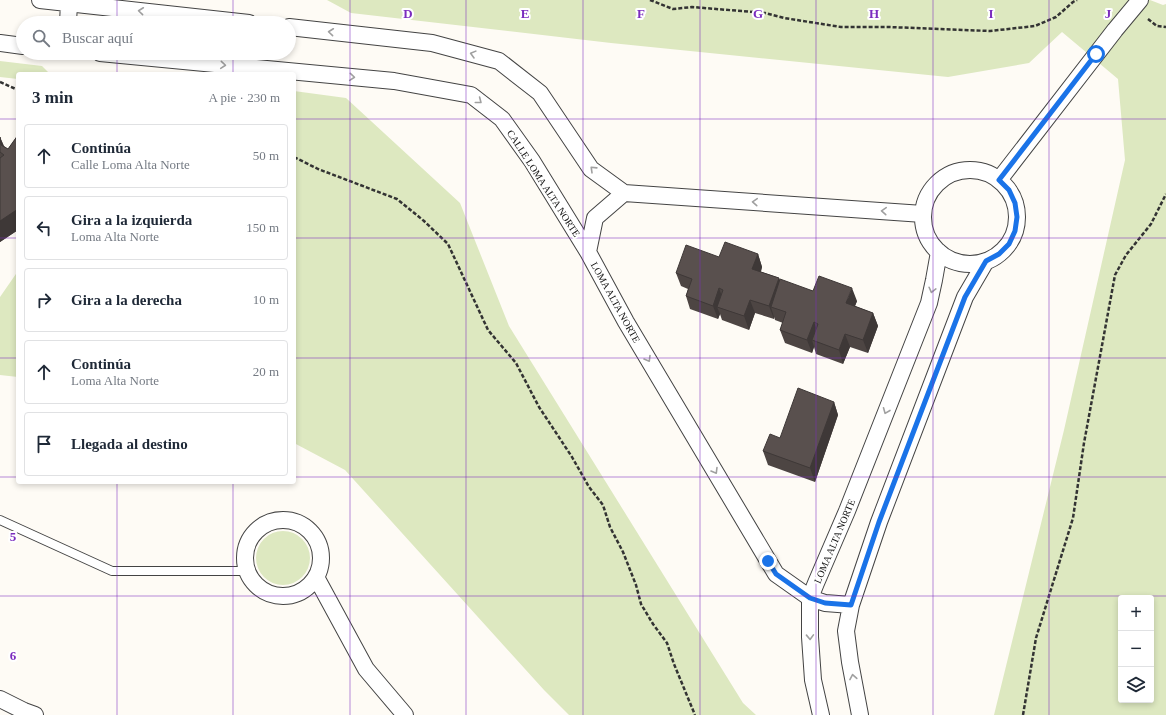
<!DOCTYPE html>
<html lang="es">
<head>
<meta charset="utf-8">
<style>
	body { margin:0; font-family:Georgia,serif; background:#f2f2f3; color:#1f2937 }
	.controls { position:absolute; right:12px; bottom:12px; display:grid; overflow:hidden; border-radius:4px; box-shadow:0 2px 6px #0003 }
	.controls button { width:36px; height:36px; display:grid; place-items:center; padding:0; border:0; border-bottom:1px solid #e0e1e3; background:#fff; color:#1f2937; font:20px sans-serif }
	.stop { position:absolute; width:12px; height:12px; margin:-9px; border:3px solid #1a73e8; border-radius:50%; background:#fff }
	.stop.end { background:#1a73e8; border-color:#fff; box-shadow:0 1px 4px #0008 }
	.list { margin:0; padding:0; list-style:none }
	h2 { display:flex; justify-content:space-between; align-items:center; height:52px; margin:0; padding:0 16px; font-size:17px }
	h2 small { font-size:13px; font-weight:400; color:#747a83 }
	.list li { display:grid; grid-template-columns:26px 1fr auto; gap:12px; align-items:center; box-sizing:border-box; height:64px; margin:0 8px 8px; padding:0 8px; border:1px solid #e0e1e3; border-radius:4px }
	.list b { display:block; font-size:15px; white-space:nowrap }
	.list p { margin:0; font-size:13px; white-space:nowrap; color:#747a83 }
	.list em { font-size:13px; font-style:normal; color:#747a83 }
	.icon { flex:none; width:22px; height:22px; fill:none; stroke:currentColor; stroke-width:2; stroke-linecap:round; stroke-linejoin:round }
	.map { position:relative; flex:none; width:1166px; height:715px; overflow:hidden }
	.search { position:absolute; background:#fff; box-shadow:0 2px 6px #0003; left:16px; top:16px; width:280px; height:44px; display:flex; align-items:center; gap:10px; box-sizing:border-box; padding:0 14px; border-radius:22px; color:#747a83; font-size:15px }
	.panel { position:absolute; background:#fff; box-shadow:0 2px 6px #0003; left:16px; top:72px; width:280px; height:412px; border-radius:4px }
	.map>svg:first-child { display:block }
	.grass { fill:#dde8c0; fill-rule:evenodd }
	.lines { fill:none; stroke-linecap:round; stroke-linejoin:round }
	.lane-casing { stroke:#444; stroke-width:10 }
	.street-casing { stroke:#444; stroke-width:18 }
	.path { stroke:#333; stroke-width:2.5; stroke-dasharray:4 2; stroke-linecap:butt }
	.lane { stroke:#fff; stroke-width:8 }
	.street { stroke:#fff; stroke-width:16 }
	.wall { fill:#4d4543 }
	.shaded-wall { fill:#3e3837 }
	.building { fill:#59504e; stroke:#3e3837 }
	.oneway { stroke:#a0a0a0 }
	.route { stroke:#1a73e8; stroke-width:5 }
	.grid { fill:none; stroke:#7b2cbf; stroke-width:1; stroke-opacity:0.55 }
	.labels { text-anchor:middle; stroke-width:4; stroke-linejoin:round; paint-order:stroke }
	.street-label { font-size:10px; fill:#111; stroke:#fff }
	.grid-label { font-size:13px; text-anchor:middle; font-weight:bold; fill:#7b2cbf; stroke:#fff; stroke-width:4; stroke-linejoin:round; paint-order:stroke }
</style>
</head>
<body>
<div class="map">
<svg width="1166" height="715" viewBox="0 0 1166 715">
	<rect width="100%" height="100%" fill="#fefbf5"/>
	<!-- grass -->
	<path class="grass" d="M327,0H1150L1163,5L1166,4V715H994L1064,430L1125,160L1118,79L1062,32L1029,63L948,77L611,43L351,13ZM1121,598H1151V700H1121Z
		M0,61L42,66L50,74H18V79L0,77Z
		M294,91L346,98L460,203L509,326L743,703L756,715H569L544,690L345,470L294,443Z
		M18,271V377L0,375V297Z
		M256 558a27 27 0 1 1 54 0a27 27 0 1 1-54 0Z"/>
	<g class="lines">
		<!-- lane casing -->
		<g class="lane-casing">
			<path id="lane" d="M0,520L112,571H246"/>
		</g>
		<!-- street casing -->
		<g class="street-casing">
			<path id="street" d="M40,0L249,23
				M68,0L69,3L68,23
				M289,27L432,43L499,61L540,93L591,169L624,193
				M0,43L23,46
				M100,53L394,81L471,95L502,119L532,161L588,252L626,322L776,574L810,598L825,603L851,605
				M923 217a47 47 0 1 1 94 0a47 47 0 1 1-94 0Z
				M999,180L1115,30L1140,0
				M624,193L923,214
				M588,252L595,218L624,193
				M245 558a38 38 0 1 1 76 0a38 38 0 1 1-76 0Z
				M316,577L366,669L405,715
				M0,699L24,711L35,715
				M821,715L813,680L810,637V598L816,583L847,511L929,303L934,280L939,252
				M860,715L850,662L846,631L851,605L879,522L965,297L986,261"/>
		</g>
		<!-- path -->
		<path class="path" d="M650,0L673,9L692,7L765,13L784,18L841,27H889L990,31L1035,26L1056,17L1073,2L1077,0
			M1148,19L1157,26L1166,27
			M0,82L18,90
			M294,157L318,169L397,199L424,221L448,244L488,330L516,363L539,407L572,457L589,487L603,505L610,527L623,552L636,585L641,604L653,624L667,643L674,664L695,715
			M1023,715L1036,638L1073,518L1084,443L1115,275L1126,255L1151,224L1166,194"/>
		<!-- lane -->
		<use href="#lane" class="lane"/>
		<!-- street -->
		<use href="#street" class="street"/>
	</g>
	<!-- wall -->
	<path class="wall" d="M18,135V230L0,242V137L4,146L8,149Z
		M758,254L762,267L761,272L779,278L780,281L813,291L857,301L855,306L873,313L878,326L868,353L850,347L843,364L816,354L814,347L812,353L785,343L780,330L783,323L775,320L774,317V319L755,313L749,330L722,320L720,314L718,319L690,309L686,296L688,289L681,286L676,273L719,257Z
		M834,402L838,415L815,482L768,465L763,451L780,438Z"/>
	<!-- shaded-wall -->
	<path class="shaded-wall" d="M0,137L7,154L1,145Z
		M18,209V230L0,242V221Z
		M758,254L762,267L757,282L752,269Z
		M779,278L783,292L771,307L774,317V319L769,306Z
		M719,288L724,302L717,307L720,314L718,319L713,306Z
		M852,288L857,301L851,316L846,303Z
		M750,300L755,313L749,330L744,316Z
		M873,313L878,326L868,353L863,340Z
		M814,322L819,335L812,340L814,347L812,353L807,340Z
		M845,334L850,347L843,364L839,350Z
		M834,402L838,415L815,482L810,468Z"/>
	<!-- building -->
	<path class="building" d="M18,135V209L0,221V158L4,155L0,152V137L1,145L8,149Z
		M725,242L758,254L752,269L779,278L769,306L750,300L744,316L717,307L723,290L719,288L713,306L686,296L692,279L676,273L686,245L719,257Z
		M819,276L852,288L846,303L873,313L863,340L845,334L839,350L812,340L818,324L814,322L807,340L780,330L786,312L771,307L780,279L813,291Z
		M798,388L834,402L810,468L763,451L770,434L780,438Z"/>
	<!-- one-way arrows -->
	<defs><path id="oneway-chevron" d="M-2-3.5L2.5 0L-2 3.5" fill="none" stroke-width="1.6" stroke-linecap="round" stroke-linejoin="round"/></defs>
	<g class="oneway">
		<use href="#oneway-chevron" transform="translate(141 11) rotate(-174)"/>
		<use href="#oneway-chevron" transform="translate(331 32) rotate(-174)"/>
		<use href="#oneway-chevron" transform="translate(473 54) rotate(-165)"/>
		<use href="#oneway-chevron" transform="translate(223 65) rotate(5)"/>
		<use href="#oneway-chevron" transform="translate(352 77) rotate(5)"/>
		<use href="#oneway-chevron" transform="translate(479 101) rotate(38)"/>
		<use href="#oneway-chevron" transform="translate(593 169) rotate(-136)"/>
		<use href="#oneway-chevron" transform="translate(755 202) rotate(-176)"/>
		<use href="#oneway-chevron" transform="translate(884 211) rotate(-176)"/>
		<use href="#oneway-chevron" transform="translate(932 290) rotate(104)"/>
		<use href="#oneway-chevron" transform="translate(648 359) rotate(59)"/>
		<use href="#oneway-chevron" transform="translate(886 411) rotate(112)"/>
		<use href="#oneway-chevron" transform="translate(715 471) rotate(59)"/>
		<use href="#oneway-chevron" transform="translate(810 637) rotate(88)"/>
		<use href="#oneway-chevron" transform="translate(853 677) rotate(-100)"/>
	</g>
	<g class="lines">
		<!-- route -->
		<path class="route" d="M768,561L776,574L810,598L825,603L851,605L879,522L965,297L986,261L999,254L1009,244L1015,231L1017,217L1015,203L1009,190L999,180L1096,54"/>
	</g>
	<!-- grid -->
	<path class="grid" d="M117,0V23M233,0V23M350,0V715M466,0V715M583,0V715M700,0V715M816,0V715M933,0V715M1049,0V715M117,53V74M233,53V74M0,119H18M294,119H1166M0,238H18M294,238H1166M0,358H18M294,358H1166M0,477H18M294,477H1166M117,482V715M233,482V715M0,596H1166"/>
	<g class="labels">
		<!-- street labels -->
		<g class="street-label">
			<text transform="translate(544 183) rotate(57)" y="4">CALLE LOMA ALTA NORTE</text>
			<text transform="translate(616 302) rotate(61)" y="4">LOMA ALTA NORTE</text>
			<text transform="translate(834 541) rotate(-67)" y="4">LOMA ALTA NORTE</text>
		</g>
	</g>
	<g class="grid-label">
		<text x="408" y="18">D</text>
		<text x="525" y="18">E</text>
		<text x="641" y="18">F</text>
		<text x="758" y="18">G</text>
		<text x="874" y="18">H</text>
		<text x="991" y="18">I</text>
		<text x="1108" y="18">J</text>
		<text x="13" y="541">5</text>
		<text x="13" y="660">6</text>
	</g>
</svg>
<div class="controls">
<button>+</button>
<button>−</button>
<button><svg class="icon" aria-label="layers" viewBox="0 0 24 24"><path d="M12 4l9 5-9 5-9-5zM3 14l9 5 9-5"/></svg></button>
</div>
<div class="stop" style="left:1096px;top:54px"></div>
<div class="stop end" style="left:768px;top:561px"></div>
<div class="search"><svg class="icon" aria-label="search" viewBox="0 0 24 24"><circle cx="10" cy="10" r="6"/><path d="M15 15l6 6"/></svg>Buscar aquí</div>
<section class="panel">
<h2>3 min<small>A pie · 230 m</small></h2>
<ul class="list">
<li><svg class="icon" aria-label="ahead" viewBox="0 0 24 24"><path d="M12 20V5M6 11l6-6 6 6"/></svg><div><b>Continúa</b><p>Calle Loma Alta Norte</p></div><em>50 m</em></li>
<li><svg class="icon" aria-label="left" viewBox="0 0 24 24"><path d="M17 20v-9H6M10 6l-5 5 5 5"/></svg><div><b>Gira a la izquierda</b><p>Loma Alta Norte</p></div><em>150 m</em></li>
<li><svg class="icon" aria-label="right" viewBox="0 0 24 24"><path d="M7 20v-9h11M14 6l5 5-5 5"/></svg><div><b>Gira a la derecha</b></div><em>10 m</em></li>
<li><svg class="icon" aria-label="ahead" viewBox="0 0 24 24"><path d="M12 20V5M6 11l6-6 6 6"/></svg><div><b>Continúa</b><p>Loma Alta Norte</p></div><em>20 m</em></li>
<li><svg class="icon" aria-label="arrive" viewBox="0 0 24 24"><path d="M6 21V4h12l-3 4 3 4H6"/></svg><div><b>Llegada al destino</b></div></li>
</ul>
</section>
</div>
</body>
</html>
